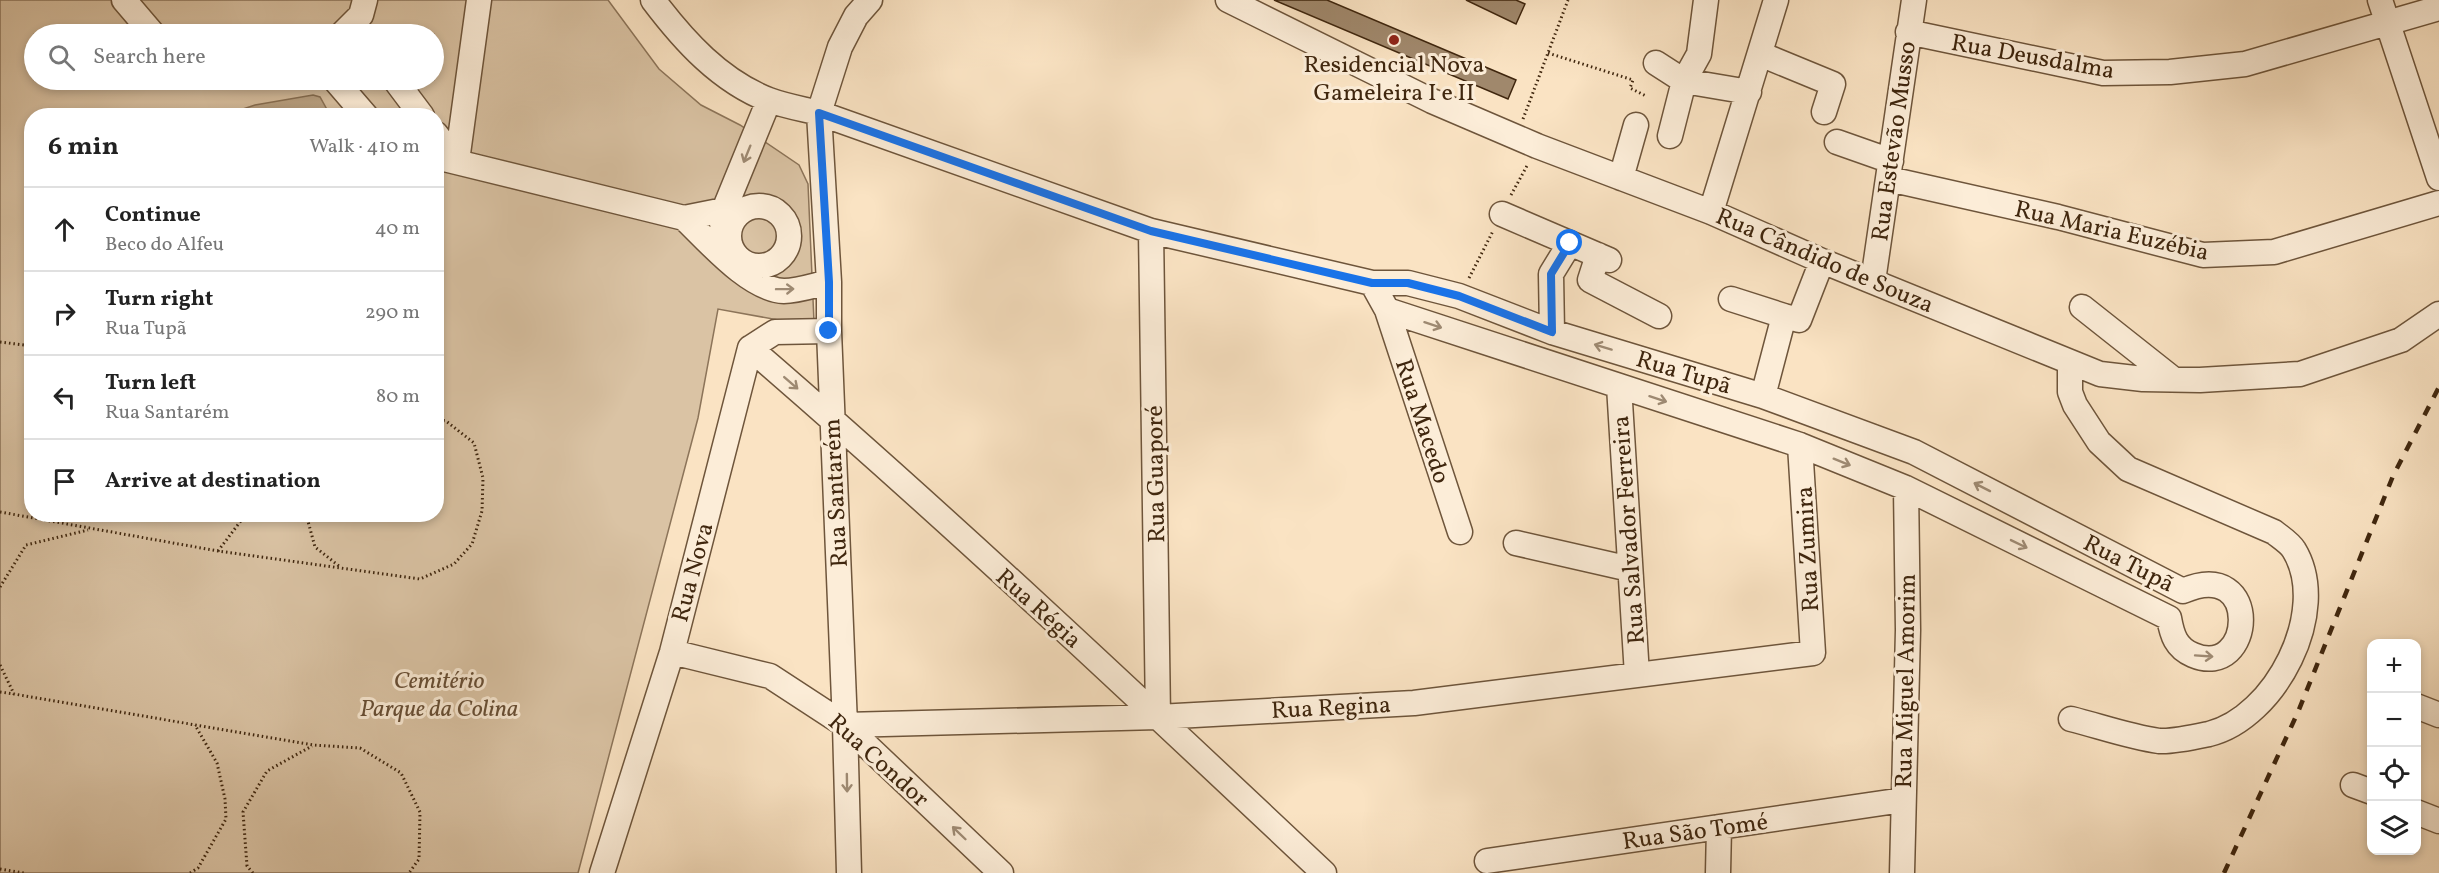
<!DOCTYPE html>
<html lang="en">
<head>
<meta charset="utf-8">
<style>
	body { margin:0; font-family:Vollkorn,serif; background:#f6f6f6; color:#222 }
	.controls { position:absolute; right:18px; bottom:18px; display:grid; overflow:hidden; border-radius:12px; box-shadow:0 3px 9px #0003 }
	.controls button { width:54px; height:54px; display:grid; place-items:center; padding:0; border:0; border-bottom:2px solid #e0e0e0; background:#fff; color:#222; font:30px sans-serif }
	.stop { position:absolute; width:18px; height:18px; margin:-14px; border:4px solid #1a73e8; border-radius:50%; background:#fff }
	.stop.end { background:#1a73e8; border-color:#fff; box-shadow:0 2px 6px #0008 }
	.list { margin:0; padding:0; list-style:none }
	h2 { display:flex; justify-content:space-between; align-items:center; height:78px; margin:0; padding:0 24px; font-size:26px }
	h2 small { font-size:20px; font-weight:400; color:#767676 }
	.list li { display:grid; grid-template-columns:39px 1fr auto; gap:18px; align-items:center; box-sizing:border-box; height:84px; padding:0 24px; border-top:2px solid #e0e0e0 }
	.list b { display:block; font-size:22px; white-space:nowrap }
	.list p { margin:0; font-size:20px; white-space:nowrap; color:#767676 }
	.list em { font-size:20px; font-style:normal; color:#767676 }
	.icon { flex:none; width:33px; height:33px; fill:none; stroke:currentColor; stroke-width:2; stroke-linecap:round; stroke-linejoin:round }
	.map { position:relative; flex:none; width:2439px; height:873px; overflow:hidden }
	.search { position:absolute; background:#fff; box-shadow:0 3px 9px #0003; left:24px; top:24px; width:420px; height:66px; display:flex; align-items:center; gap:15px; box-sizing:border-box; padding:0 21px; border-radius:33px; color:#767676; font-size:22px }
	.panel { position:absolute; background:#fff; box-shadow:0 3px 9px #0003; left:24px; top:108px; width:420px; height:414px; border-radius:24px }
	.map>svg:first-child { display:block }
	.green { fill:#dac3a4; stroke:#8c7459; stroke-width:1.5; fill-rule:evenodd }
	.water { fill:#baa385; stroke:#897155; stroke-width:1.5 }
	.building { fill:#a0886c; stroke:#3f260e; stroke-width:1.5 }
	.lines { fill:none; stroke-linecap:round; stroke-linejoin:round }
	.minor-casing { stroke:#6e553b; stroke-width:27 }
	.path { stroke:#3f260e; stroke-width:3; stroke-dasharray:1.5 3; stroke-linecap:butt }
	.minor { stroke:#fcedd8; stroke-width:24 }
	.rail { stroke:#3f260e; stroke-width:4.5; stroke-dasharray:10 10; stroke-linecap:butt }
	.oneway { stroke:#9e8a73 }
	.route { stroke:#1a73e8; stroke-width:8 }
	.poi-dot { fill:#8f2418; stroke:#fcedd8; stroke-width:2 }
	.labels { text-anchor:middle; stroke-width:6; stroke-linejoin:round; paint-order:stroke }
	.street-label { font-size:24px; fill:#3f260e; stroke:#fcedd8 }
	.poi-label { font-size:24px; fill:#3f260e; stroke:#fcedd8 }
	.park-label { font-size:24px; font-style:italic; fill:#664d34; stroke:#fcedd8 }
</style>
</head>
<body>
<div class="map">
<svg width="2439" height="873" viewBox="0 0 2439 873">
	<rect width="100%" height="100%" fill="#fae3c3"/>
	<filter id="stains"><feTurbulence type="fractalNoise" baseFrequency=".00333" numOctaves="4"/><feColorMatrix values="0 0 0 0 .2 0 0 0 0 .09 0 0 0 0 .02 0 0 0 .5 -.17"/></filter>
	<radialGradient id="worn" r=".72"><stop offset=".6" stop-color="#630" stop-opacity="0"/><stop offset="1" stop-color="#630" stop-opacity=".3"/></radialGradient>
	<!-- green -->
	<path class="green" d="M0,0H608L659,69L701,105L740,125L799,165L808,184L814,322L806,325L718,309L698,418L578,873H0ZM34,34H434V80H34ZM32,116H436V514H32Z"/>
	<!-- water -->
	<path class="water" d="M313,95L320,97L330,115H225L255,105Z"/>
	<!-- building -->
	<path class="building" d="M1274,0H1327L1516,80L1508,99Z
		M1466,0H1516L1525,4L1516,24Z"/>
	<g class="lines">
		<!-- minor casing -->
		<g class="minor-casing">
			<path id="minor" d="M124,0L153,34
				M653,0C684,41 720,81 769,100C785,106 803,109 819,113L1151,231L1372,283H1408L1459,296L1552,332L1763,396L1914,452L2183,591C2263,556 2254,681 2193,655C2176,648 2172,635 2169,618L1906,488L1800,445L1387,310L1372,283
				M1228,0L1432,101L1537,146L1711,212L1822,261L2100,374L2143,379L2200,380L2300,374L2401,340L2439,314
				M2380,0L2439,178
				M1908,32L2103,73L2170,72L2245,64L2439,8
				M342,34L361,15L365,0
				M1760,54L1833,84L1824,112
				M1656,63L1684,81L1749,92
				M335,80L366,116
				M395,80L422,116
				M436,134L457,161
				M1670,136L1684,81L1699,54L1706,0
				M1837,142L1891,161
				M436,157L684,218
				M457,161L479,0
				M1621,178L1636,125
				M1889,179L2058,217L2203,255L2274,252L2439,203
				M729 236a30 30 0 1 1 60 0a30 30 0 1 1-60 0Z
				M741,212L724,210L684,218C708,241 750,290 784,291C798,291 815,285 829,282
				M1711,212L1776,0
				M1502,214L1609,260
				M722,224L724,210L769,100
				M1151,231L1158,717
				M1598,255L1590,280L1659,316
				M1873,281L1914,0
				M1731,299L1784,316
				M2082,307L2173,379
				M1387,310L1460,532
				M1552,332L1551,274L1570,243
				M750,348C946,517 1135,695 1324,873
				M2070,362V392L2075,405L2099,442L2128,469L2274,532C2280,537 2290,543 2294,550C2331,611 2275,718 2209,734C2195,737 2173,742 2159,741C2130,737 2099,726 2071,719
				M1619,386L1637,675
				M1763,396L1784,316L1799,320L1822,261
				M1516,543L1630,569
				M672,652L770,676L845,725L1001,873
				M2416,706L2439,715
				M845,725L1158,717L1414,703L1813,653L1800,445
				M2353,785L2372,792
				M2416,812L2439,821
				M1487,861L1903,800
				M602,873L672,652L750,348L775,332L829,331
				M849,873L845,725L829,331V282L819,113L840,47L856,16L870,0
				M1718,873L1719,827
				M1902,873L1908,630L1906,488"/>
		</g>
		<!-- path -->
		<path class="path" d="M1548,53L1633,80L1630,88L1646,96
			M1523,119L1568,0
			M1511,195L1528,164
			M1469,278L1493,231
			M0,342L32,346
			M0,512L218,551L420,579L454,564L472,544L482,511L483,478L474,443L446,421L436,419
			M306,514L315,547L339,566
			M218,551L246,514
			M0,587L26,545L88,530
			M0,665L14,694L313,745L360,748L401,773L420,812L419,859L409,873
			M0,692L14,694
			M0,869L24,873
			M190,873L198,868L226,819L225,799L217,763L195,725
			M253,873L247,866L243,812L267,771L312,746"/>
		<!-- minor -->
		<use href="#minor" class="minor"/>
		<!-- rail -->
		<path class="rail" d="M2224,873L2298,712L2393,476L2439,387"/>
	</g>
	<!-- one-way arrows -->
	<defs><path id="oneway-shaft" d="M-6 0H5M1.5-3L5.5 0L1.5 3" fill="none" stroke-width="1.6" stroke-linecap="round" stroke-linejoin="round" transform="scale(1.5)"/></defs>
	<g class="oneway">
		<use href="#oneway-shaft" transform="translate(747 154) rotate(112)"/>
		<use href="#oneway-shaft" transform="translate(785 289) rotate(-1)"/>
		<use href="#oneway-shaft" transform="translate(1433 325) rotate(18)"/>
		<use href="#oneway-shaft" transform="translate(1603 347) rotate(-163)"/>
		<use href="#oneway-shaft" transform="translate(791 383) rotate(41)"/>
		<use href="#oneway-shaft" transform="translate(1658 399) rotate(18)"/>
		<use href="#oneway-shaft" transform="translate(1842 462) rotate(22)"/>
		<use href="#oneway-shaft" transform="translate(1982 487) rotate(-153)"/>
		<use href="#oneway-shaft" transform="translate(2019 544) rotate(26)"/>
		<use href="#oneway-shaft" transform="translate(2204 656) rotate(4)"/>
		<use href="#oneway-shaft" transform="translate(847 783) rotate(89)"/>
		<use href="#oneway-shaft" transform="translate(959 833) rotate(-136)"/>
	</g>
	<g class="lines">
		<!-- route -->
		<path class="route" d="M829,331V282L819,113L1151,231L1372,283H1408L1459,296L1552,332L1551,274L1570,243"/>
	</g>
	<!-- markers -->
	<circle class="poi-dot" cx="1394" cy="40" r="6"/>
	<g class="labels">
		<!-- street labels -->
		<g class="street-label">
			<text transform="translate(2033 56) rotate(10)" y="8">Rua Deusdalma</text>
			<text transform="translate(1893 141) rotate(-82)" y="8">Rua Estevão Musso</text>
			<text transform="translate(2112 230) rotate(13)" y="8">Rua Maria Euzébia</text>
			<text transform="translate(1825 260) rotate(23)" y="8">Rua Cândido de Souza</text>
			<text transform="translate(1684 372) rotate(17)" y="8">Rua Tupã</text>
			<text transform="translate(1423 421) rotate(72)" y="8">Rua Macedo</text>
			<text transform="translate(1155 474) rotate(-91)" y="8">Rua Guaporé</text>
			<text transform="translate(835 493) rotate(-93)" y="8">Rua Santarém</text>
			<text transform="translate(1628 530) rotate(-94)" y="8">Rua Salvador Ferreira</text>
			<text transform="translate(1807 549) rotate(-93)" y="8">Rua Zumira</text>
			<text transform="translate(2129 563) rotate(27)" y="8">Rua Tupã</text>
			<text transform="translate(692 572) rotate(-75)" y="8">Rua Nova</text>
			<text transform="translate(1039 608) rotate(42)" y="8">Rua Régia</text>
			<text transform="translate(1905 681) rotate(-89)" y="8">Rua Miguel Amorim</text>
			<text transform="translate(1331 707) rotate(-3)" y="8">Rua Regina</text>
			<text transform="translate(879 760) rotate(42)" y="8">Rua Condor</text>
			<text transform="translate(1695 831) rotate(-8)" y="8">Rua São Tomé</text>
		</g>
		<!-- poi labels -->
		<g class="poi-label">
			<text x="1394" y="72">Residencial Nova<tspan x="1394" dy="28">Gameleira I e II</tspan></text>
		</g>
		<!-- park labels -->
		<g class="park-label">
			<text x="439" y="688">Cemitério<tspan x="439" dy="28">Parque da Colina</tspan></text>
		</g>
	</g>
	<rect width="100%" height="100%" filter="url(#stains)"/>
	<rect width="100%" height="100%" fill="url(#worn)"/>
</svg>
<div class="controls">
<button>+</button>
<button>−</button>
<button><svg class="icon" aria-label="locate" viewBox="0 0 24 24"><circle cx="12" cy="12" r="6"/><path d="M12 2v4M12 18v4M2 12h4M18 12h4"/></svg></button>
<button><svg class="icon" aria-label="layers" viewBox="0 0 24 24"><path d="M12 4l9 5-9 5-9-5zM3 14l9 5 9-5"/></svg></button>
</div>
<div class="stop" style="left:1570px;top:243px"></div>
<div class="stop end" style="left:829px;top:331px"></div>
<div class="search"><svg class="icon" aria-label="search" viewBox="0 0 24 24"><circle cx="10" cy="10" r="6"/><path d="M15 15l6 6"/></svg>Search here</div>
<section class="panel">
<h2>6 min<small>Walk · 410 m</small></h2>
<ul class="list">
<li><svg class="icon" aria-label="ahead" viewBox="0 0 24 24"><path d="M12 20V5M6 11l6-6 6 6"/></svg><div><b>Continue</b><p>Beco do Alfeu</p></div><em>40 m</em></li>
<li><svg class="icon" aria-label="right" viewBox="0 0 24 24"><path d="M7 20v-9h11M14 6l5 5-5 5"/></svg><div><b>Turn right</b><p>Rua Tupã</p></div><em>290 m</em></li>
<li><svg class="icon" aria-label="left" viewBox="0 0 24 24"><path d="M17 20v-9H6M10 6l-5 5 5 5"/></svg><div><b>Turn left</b><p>Rua Santarém</p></div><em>80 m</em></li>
<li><svg class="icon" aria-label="arrive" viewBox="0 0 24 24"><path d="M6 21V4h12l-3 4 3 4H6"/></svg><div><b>Arrive at destination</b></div></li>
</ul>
</section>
</div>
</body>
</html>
